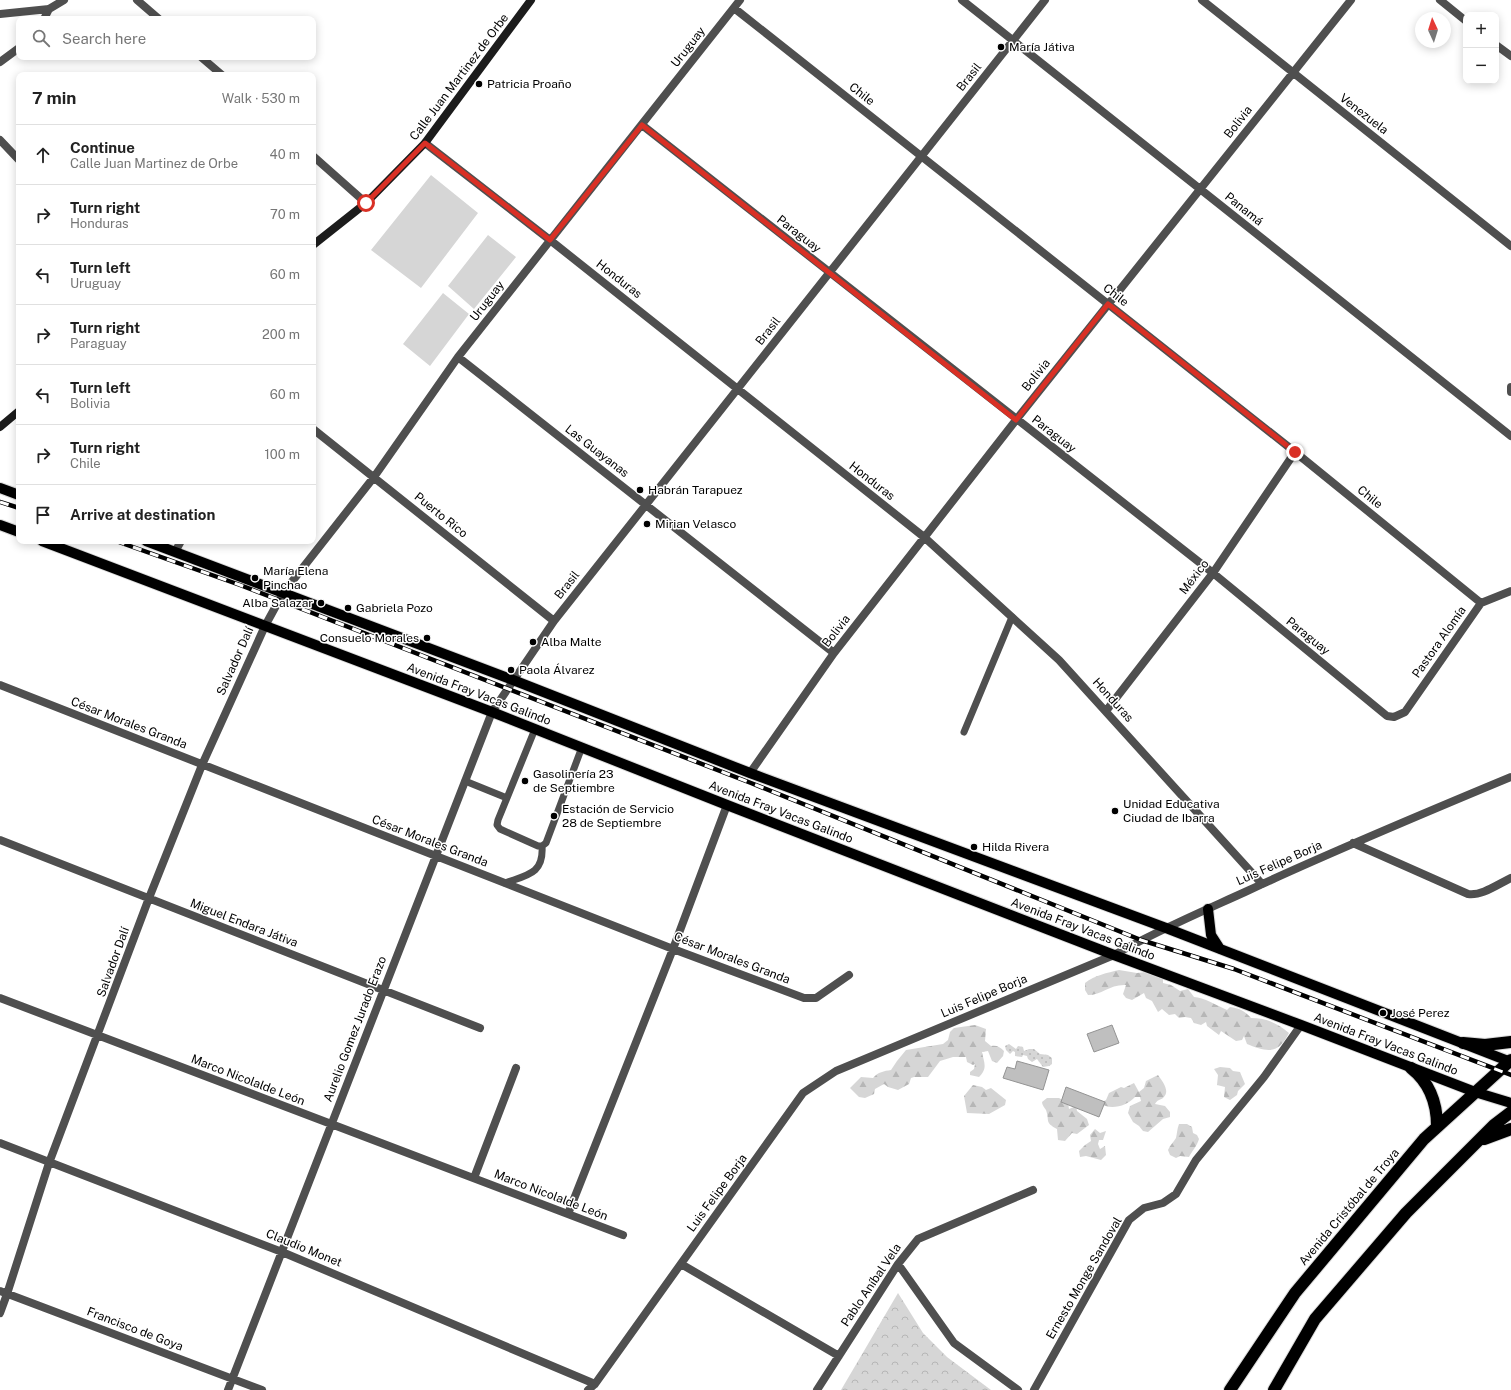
<!DOCTYPE html>
<html lang="en">
<head>
<meta charset="utf-8">
<style>
	body { margin:0; font-family:"Public Sans",sans-serif; background:#f2f2f2; color:#222 }
	.controls { position:absolute; right:12px; top:12px; display:grid; overflow:hidden; border-radius:8px; box-shadow:0 2px 10px #0003 }
	.controls button { width:36px; height:36px; display:grid; place-items:center; padding:0; border:0; border-bottom:1px solid #e0e0e0; background:#fff; color:#222; font:20px sans-serif }
	.compass { position:absolute; left:1415px; top:12px; width:36px; height:36px; border-radius:50%; background:#fff; box-shadow:0 2px 10px #0003; rotate:356deg }
	.stop { position:absolute; width:12px; height:12px; margin:-9px; border:3px solid #d93025; border-radius:50%; background:#fff }
	.stop.end { background:#d93025; border-color:#fff; box-shadow:0 1px 4px #0008 }
	.list { margin:0; padding:0; list-style:none }
	h2 { display:flex; justify-content:space-between; align-items:center; height:52px; margin:0; padding:0 16px; font-size:17px }
	h2 small { font-size:13px; font-weight:400; color:#767676 }
	.list li { display:grid; grid-template-columns:26px 1fr auto; gap:12px; align-items:center; box-sizing:border-box; height:60px; padding:0 16px; border-top:1px solid #e0e0e0 }
	.list b { display:block; font-size:15px; white-space:nowrap }
	.list p { margin:0; font-size:13px; white-space:nowrap; color:#767676 }
	.list em { font-size:13px; font-style:normal; color:#767676 }
	.icon { flex:none; width:22px; height:22px; fill:none; stroke:currentColor; stroke-width:2; stroke-linecap:round; stroke-linejoin:round }
	.map { position:relative; flex:none; width:1511px; height:1390px; overflow:hidden }
	.search { position:absolute; background:#fff; box-shadow:0 2px 10px #0003; left:16px; top:16px; width:300px; height:44px; display:flex; align-items:center; gap:10px; box-sizing:border-box; padding:0 14px; border-radius:8px; color:#767676; font-size:15px }
	.panel { position:absolute; background:#fff; box-shadow:0 2px 10px #0003; left:16px; top:72px; width:300px; height:472px; border-radius:8px }
	.map>svg:first-child { display:block }
	.grass { fill:url(#grass-dots) }
	.forest { fill:url(#forest-firs) }
	.park { fill:url(#park-crowns) }
	.pitch { fill:#d6d6d6 }
	.building { fill:#bfbfbf; stroke:#939393 }
	.lines { fill:none; stroke-linecap:round; stroke-linejoin:round }
	.primary-casing { stroke:#dbdbdb; stroke-width:12 }
	.highway-casing { stroke:#dbdbdb; stroke-width:14 }
	.lane { stroke:#4f4f4f; stroke-width:7 }
	.street { stroke:#4f4f4f; stroke-width:8 }
	.secondary { stroke:#1c1c1c; stroke-width:8 }
	.primary { stroke:#000; stroke-width:10 }
	.highway { stroke:#000; stroke-width:12 }
	.rail-casing { stroke:#000; stroke-width:4.5 }
	.rail { stroke:#fff; stroke-width:3; stroke-dasharray:9; stroke-linecap:butt }
	.route { stroke:#d93025; stroke-width:5 }
	.poi-dot { fill:#000; stroke:#fff; stroke-width:1.5 }
	.labels { text-anchor:middle; stroke-width:3; stroke-linejoin:round; paint-order:stroke }
	.street-label { font-size:12px; fill:#000; stroke:#fff }
	.poi-label { font-size:12px; fill:#000; stroke:#fff; text-anchor:start }
</style>
</head>
<body>
<div class="map">
<svg width="1511" height="1390" viewBox="0 0 1511 1390">
	<defs>
		<pattern id="grass-dots" width="8" height="8" patternUnits="userSpaceOnUse"><rect width="8" height="8" fill="#d6d6d6"/><path d="M2 2h.1M6 6h.1" fill="none" stroke="#b6b6b6" stroke-width="1.8" stroke-linecap="round"/></pattern>
		<pattern id="forest-firs" width="22" height="20" patternUnits="userSpaceOnUse"><rect width="22" height="20" fill="#d6d6d6"/><path d="M5 1l3.5 6h-7zM16 11l3.5 6h-7z" fill="#b6b6b6"/></pattern>
		<pattern id="park-crowns" width="20" height="18" patternUnits="userSpaceOnUse"><rect width="20" height="18" fill="#d6d6d6"/><path d="M2 6a3 3 0 1 1 6 0M12 15a3 3 0 1 1 6 0" fill="none" stroke="#b6b6b6"/></pattern>
	</defs>
	<rect width="100%" height="100%" fill="#fff"/>
	<!-- grass -->
	<path class="grass" d="M1009,1044L1016,1049L1018,1046L1023,1047L1024,1051L1029,1049H1034L1040,1054L1048,1055L1052,1058V1064L1049,1066L1043,1067L1037,1059L1032,1062L1028,1059L1027,1056L1023,1055L1022,1057L1015,1056V1052L1013,1051L1010,1054L1006,1050L1005,1046Z"/>
	<!-- forest -->
	<path class="forest" d="M1119,970L1137,973L1145,972L1163,979V983L1171,985L1180,991L1188,989L1194,997C1203,997 1218,1006 1227,1010L1230,1007C1239,1008 1245,1011 1251,1018C1267,1018 1277,1023 1289,1033C1278,1055 1267,1052 1247,1044L1244,1036L1242,1040L1236,1041L1221,1031L1219,1035L1207,1026L1206,1022L1201,1025L1194,1023L1191,1018L1185,1017L1179,1018L1175,1014L1169,1015L1162,1009L1158,1012L1152,1001L1146,998L1144,993L1132,1000L1126,998L1123,994L1126,985C1110,984 1102,995 1088,995L1085,990V983C1095,975 1107,973 1119,970Z
		M975,1025L986,1029L985,1041L991,1046C997,1045 1000,1047 1004,1051L1003,1056L997,1063L992,1061L988,1051L982,1052C984,1063 988,1068 979,1077L970,1075V1072L974,1069L975,1064L973,1065L967,1062L966,1057H953L940,1061L928,1077H914L911,1078L909,1084L898,1090L888,1087L884,1084L875,1089L874,1094L865,1098L859,1097L850,1088L861,1077L873,1078C878,1072 884,1071 891,1070L897,1061L906,1050L943,1044L948,1040L950,1032L954,1028Z
		M1220,1067L1230,1068L1233,1071L1240,1072L1245,1084L1238,1091L1237,1095L1230,1100L1224,1097L1225,1087L1217,1085L1218,1075L1214,1069Z
		M1158,1075C1162,1081 1171,1091 1163,1098C1160,1100 1157,1100 1155,1104L1165,1106L1170,1112V1117L1163,1119L1148,1132L1143,1131L1139,1126L1133,1122L1128,1113L1130,1106L1141,1101L1140,1097H1135C1127,1106 1110,1111 1100,1103L1106,1100L1109,1093L1121,1087L1124,1088L1134,1083L1139,1092L1144,1088L1146,1081Z
		M973,1085L982,1087L986,1090L991,1088L1006,1100L1005,1105L989,1114L967,1113L964,1096Z
		M1047,1098H1059L1068,1103L1069,1109L1076,1106L1077,1111L1087,1119L1089,1125L1077,1134L1072,1133L1065,1141L1058,1140L1057,1129C1044,1122 1050,1121 1046,1110C1044,1107 1042,1105 1042,1102Z
		M1179,1124H1187L1192,1127L1193,1133L1197,1135L1199,1139C1197,1146 1192,1151 1189,1157L1180,1156L1176,1158L1170,1155L1168,1150C1170,1145 1173,1143 1176,1138C1177,1134 1177,1129 1179,1124Z
		M1095,1129L1100,1133L1106,1131L1103,1140H1099L1098,1144L1100,1149L1105,1146L1106,1155L1101,1160L1086,1156L1080,1157L1079,1151L1085,1145L1091,1141L1090,1135Z"/>
	<!-- park -->
	<path class="park" d="M898,1293L923,1333L947,1357L991,1390H841Z"/>
	<!-- pitch -->
	<path class="pitch" d="M431,175L478,213L421,288L371,250Z
		M488,235L516,257L474,309L448,286Z
		M443,293L469,314L430,366L403,344Z"/>
	<!-- building -->
	<path class="building" d="M1112,1025L1119,1043L1094,1052L1087,1034Z
		M1017,1061L1049,1070L1043,1090L1003,1078L1007,1067L1015,1069Z
		M1066,1087L1105,1102L1099,1117L1061,1102Z"/>
	<g class="lines">
		<!-- primary casing -->
		<g class="primary-casing">
			<path id="primary" d="M0,488L19,495
				M0,525L19,532
				M42,541L492,712L727,805L1114,955L1301,1025L1475,1092L1511,1103
				M146,541L513,680L750,773L1166,928L1511,1062
				M1208,909L1211,935L1220,949"/>
		</g>
		<!-- highway casing -->
		<g class="highway-casing">
			<path id="highway" d="M1463,1043L1485,1045L1511,1042
				M1411,1068C1430,1083 1437,1103 1437,1126
				M1484,1139L1511,1129
				M1230,1390L1295,1293L1424,1139L1511,1060
				M1274,1390L1315,1319L1406,1213L1494,1125L1511,1112"/>
		</g>
		<!-- lane -->
		<path class="lane" d="M535,729L498,820L497,825L500,829L538,846H542L546,843L582,747
			M964,732L1012,617
			M465,781L507,798
			M505,883C527,875 544,874 542,846"/>
		<!-- street -->
		<path class="street" d="M137,0L159,19
			M962,0L1511,436
			M1202,0L1511,246
			M1440,0L1466,21
			M734,8L1295,452L1481,603
			M0,14L49,9L64,0
			M44,19L49,9
			M1496,45L1511,56
			M201,57L222,75
			M0,62L19,48
			M642,125L1213,573L1387,716L1394,717L1405,712L1481,603L1511,591
			M0,140L19,160
			M425,143L550,240L924,537L1059,660L1262,884
			M313,156L366,203
			M458,357L834,653
			M1511,387V392
			M313,429L554,621
			M175,552L181,541
			M0,685L673,949L804,998H816L849,975
			M1106,711L1213,573L1295,452
			M750,773L834,653L1016,420L1351,0
			M0,840L480,1028
			M1353,843L1468,894C1482,896 1498,884 1511,878
			M0,998L623,1235
			M0,1143L282,1252L595,1384
			M474,1178L516,1068
			M568,1214L673,949L727,805
			M681,1264L839,1356
			M898,1264L954,1343L1018,1390
			M0,1291L262,1390
			M0,1313L7,1294L49,1163L149,898L202,765L265,626L283,593L374,477L458,357L740,0
			M228,1390L492,712L554,621L1045,0
			M588,1390L595,1384L803,1093L836,1071L1114,955C1156,931 1201,912 1245,892C1333,851 1422,814 1511,777
			M817,1390L898,1264L918,1239L1033,1190
			M1034,1390L1129,1220L1144,1208L1163,1203L1176,1194L1196,1160L1264,1077L1301,1025"/>
		<!-- secondary -->
		<path class="secondary" d="M313,245L366,203L425,143L531,0
			M0,427L19,411"/>
		<!-- primary -->
		<use href="#primary" class="primary"/>
		<!-- highway -->
		<use href="#highway" class="highway"/>
		<!-- rail casing -->
		<g class="rail-casing">
			<path id="rail" d="M0,502L19,508
				M116,541L240,585L751,783L1141,940L1234,969L1511,1075"/>
		</g>
		<!-- rail -->
		<use href="#rail" class="rail"/>
	</g>
	<g class="lines">
		<!-- route -->
		<path class="route" d="M366,203L425,143L550,240L642,125L1016,420L1108,304L1295,452"/>
	</g>
	<!-- markers -->
	<g class="poi-dot">
		<circle cx="1001" cy="47" r="4"/>
		<circle cx="479" cy="84" r="4"/>
		<circle cx="640" cy="490" r="4"/>
		<circle cx="647" cy="524" r="4"/>
		<circle cx="255" cy="578" r="4"/>
		<circle cx="321" cy="603" r="4"/>
		<circle cx="348" cy="608" r="4"/>
		<circle cx="427" cy="638" r="4"/>
		<circle cx="533" cy="642" r="4"/>
		<circle cx="511" cy="670" r="4"/>
		<circle cx="525" cy="781" r="4"/>
		<circle cx="1115" cy="811" r="4"/>
		<circle cx="554" cy="816" r="4"/>
		<circle cx="974" cy="847" r="4"/>
		<circle cx="1383" cy="1013" r="4"/>
	</g>
	<g class="labels">
		<!-- street labels -->
		<g class="street-label">
			<text transform="translate(688 47) rotate(-52)" y="4">Uruguay</text>
			<text transform="translate(459 77) rotate(-53)" y="4">Calle Juan Martinez de Orbe</text>
			<text transform="translate(969 77) rotate(-52)" y="4">Brasil</text>
			<text transform="translate(862 94) rotate(38)" y="4">Chile</text>
			<text transform="translate(1364 114) rotate(38)" y="4">Venezuela</text>
			<text transform="translate(1238 122) rotate(-52)" y="4">Bolivia</text>
			<text transform="translate(1244 209) rotate(39)" y="4">Panamá</text>
			<text transform="translate(799 234) rotate(38)" y="4">Paraguay</text>
			<text transform="translate(619 279) rotate(38)" y="4">Honduras</text>
			<text transform="translate(1116 295) rotate(38)" y="4">Chile</text>
			<text transform="translate(487 301) rotate(-52)" y="4">Uruguay</text>
			<text transform="translate(768 331) rotate(-52)" y="4">Brasil</text>
			<text transform="translate(1036 375) rotate(-51)" y="4">Bolivia</text>
			<text transform="translate(1054 434) rotate(38)" y="4">Paraguay</text>
			<text transform="translate(597 451) rotate(38)" y="4">Las Guayanas</text>
			<text transform="translate(872 481) rotate(38)" y="4">Honduras</text>
			<text transform="translate(1370 497) rotate(39)" y="4">Chile</text>
			<text transform="translate(441 515) rotate(39)" y="4">Puerto Rico</text>
			<text transform="translate(1194 577) rotate(-53)" y="4">México</text>
			<text transform="translate(567 585) rotate(-52)" y="4">Brasil</text>
			<text transform="translate(836 631) rotate(-52)" y="4">Bolivia</text>
			<text transform="translate(1308 636) rotate(39)" y="4">Paraguay</text>
			<text transform="translate(1439 642) rotate(-55)" y="4">Pastora Alomía</text>
			<text transform="translate(235 661) rotate(-66)" y="4">Salvador Dalí</text>
			<text transform="translate(479 694) rotate(21)" y="4">Avenida Fray Vacas Galindo</text>
			<text transform="translate(1113 700) rotate(48)" y="4">Honduras</text>
			<text transform="translate(129 723) rotate(21)" y="4">César Morales Granda</text>
			<text transform="translate(781 812) rotate(21)" y="4">Avenida Fray Vacas Galindo</text>
			<text transform="translate(430 841) rotate(21)" y="4">César Morales Granda</text>
			<text transform="translate(1279 863) rotate(-24)" y="4">Luis Felipe Borja</text>
			<text transform="translate(244 923) rotate(21)" y="4">Miguel Endara Játiva</text>
			<text transform="translate(1083 929) rotate(21)" y="4">Avenida Fray Vacas Galindo</text>
			<text transform="translate(732 958) rotate(21)" y="4">César Morales Granda</text>
			<text transform="translate(113 962) rotate(-70)" y="4">Salvador Dalí</text>
			<text transform="translate(984 996) rotate(-23)" y="4">Luis Felipe Borja</text>
			<text transform="translate(355 1029) rotate(-69)" y="4">Aurelio Gomez Jurado Erazo</text>
			<text transform="translate(1386 1044) rotate(21)" y="4">Avenida Fray Vacas Galindo</text>
			<text transform="translate(248 1080) rotate(21)" y="4">Marco Nicolalde León</text>
			<text transform="translate(717 1193) rotate(-54)" y="4">Luis Felipe Borja</text>
			<text transform="translate(551 1195) rotate(21)" y="4">Marco Nicolalde León</text>
			<text transform="translate(1349 1207) rotate(-50)" y="4">Avenida Cristóbal de Troya</text>
			<text transform="translate(304 1248) rotate(22)" y="4">Claudio Monet</text>
			<text transform="translate(1084 1278) rotate(-60)" y="4">Ernesto Monge Sandoval</text>
			<text transform="translate(871 1285) rotate(-56)" y="4">Pablo Aníbal Vela</text>
			<text transform="translate(135 1329) rotate(21)" y="4">Francisco de Goya</text>
		</g>
		<!-- poi labels -->
		<g class="poi-label">
			<text x="1009" y="51">María Játiva</text>
			<text x="487" y="88">Patricia Proaño</text>
			<text x="648" y="494">Habrán Tarapuez</text>
			<text x="655" y="528">Mirian Velasco</text>
			<text x="263" y="575">María Elena<tspan x="263" dy="14">Pinchao</tspan></text>
			<text x="313" y="607" text-anchor="end">Alba Salazar</text>
			<text x="356" y="612">Gabriela Pozo</text>
			<text x="419" y="642" text-anchor="end">Consuelo Morales</text>
			<text x="541" y="646">Alba Malte</text>
			<text x="519" y="674">Paola Álvarez</text>
			<text x="533" y="778">Gasolinería 23<tspan x="533" dy="14">de Septiembre</tspan></text>
			<text x="1123" y="808">Unidad Educativa<tspan x="1123" dy="14">Ciudad de Ibarra</tspan></text>
			<text x="562" y="813">Estación de Servicio<tspan x="562" dy="14">28 de Septiembre</tspan></text>
			<text x="982" y="851">Hilda Rivera</text>
			<text x="1391" y="1017">José Perez</text>
		</g>
	</g>
</svg>
<div class="controls">
<button>+</button>
<button>−</button>
</div>
<svg class="compass" viewBox="-18 -18 36 36"><path d="M0-13l5 13h-10z" fill="#e53935"/><path d="M0 13l5-13h-10z" fill="#767676"/></svg>
<div class="stop" style="left:366px;top:203px"></div>
<div class="stop end" style="left:1295px;top:452px"></div>
<div class="search"><svg class="icon" aria-label="search" viewBox="0 0 24 24"><circle cx="10" cy="10" r="6"/><path d="M15 15l6 6"/></svg>Search here</div>
<section class="panel">
<h2>7 min<small>Walk · 530 m</small></h2>
<ul class="list">
<li><svg class="icon" aria-label="ahead" viewBox="0 0 24 24"><path d="M12 20V5M6 11l6-6 6 6"/></svg><div><b>Continue</b><p>Calle Juan Martinez de Orbe</p></div><em>40 m</em></li>
<li><svg class="icon" aria-label="right" viewBox="0 0 24 24"><path d="M7 20v-9h11M14 6l5 5-5 5"/></svg><div><b>Turn right</b><p>Honduras</p></div><em>70 m</em></li>
<li><svg class="icon" aria-label="left" viewBox="0 0 24 24"><path d="M17 20v-9H6M10 6l-5 5 5 5"/></svg><div><b>Turn left</b><p>Uruguay</p></div><em>60 m</em></li>
<li><svg class="icon" aria-label="right" viewBox="0 0 24 24"><path d="M7 20v-9h11M14 6l5 5-5 5"/></svg><div><b>Turn right</b><p>Paraguay</p></div><em>200 m</em></li>
<li><svg class="icon" aria-label="left" viewBox="0 0 24 24"><path d="M17 20v-9H6M10 6l-5 5 5 5"/></svg><div><b>Turn left</b><p>Bolivia</p></div><em>60 m</em></li>
<li><svg class="icon" aria-label="right" viewBox="0 0 24 24"><path d="M7 20v-9h11M14 6l5 5-5 5"/></svg><div><b>Turn right</b><p>Chile</p></div><em>100 m</em></li>
<li><svg class="icon" aria-label="arrive" viewBox="0 0 24 24"><path d="M6 21V4h12l-3 4 3 4H6"/></svg><div><b>Arrive at destination</b></div></li>
</ul>
</section>
</div>
</body>
</html>
